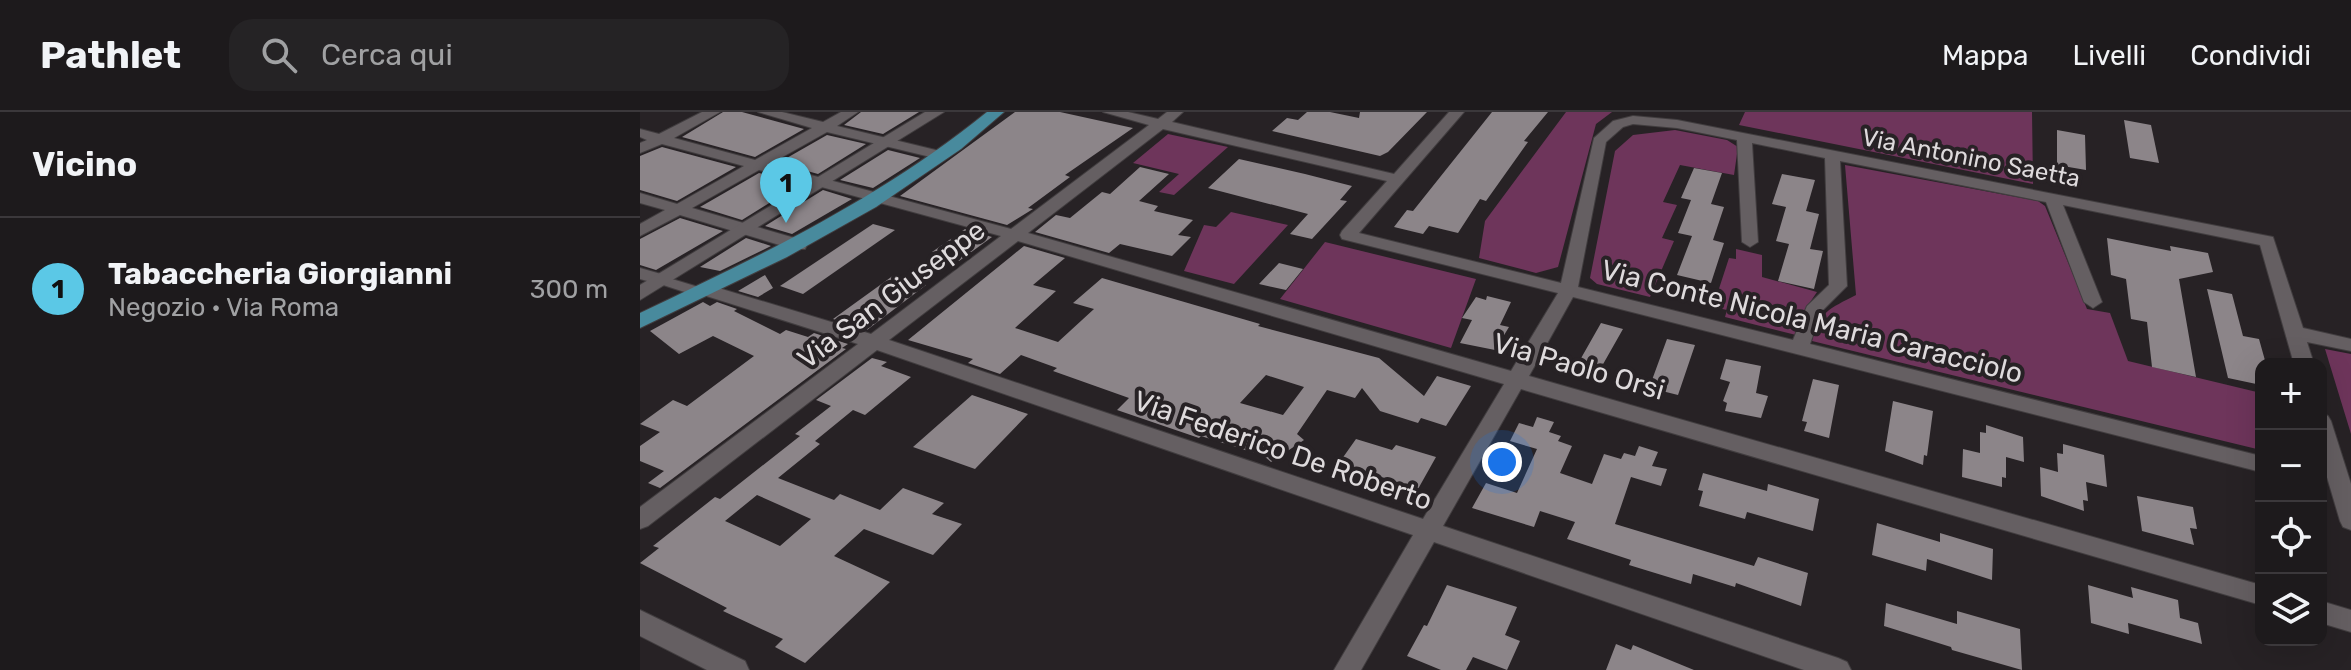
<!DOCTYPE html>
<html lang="it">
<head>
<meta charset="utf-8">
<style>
	body { margin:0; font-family:Rubik,sans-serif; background:#252325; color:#f1f3f6 }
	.controls { position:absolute; right:24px; bottom:24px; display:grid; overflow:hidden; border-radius:16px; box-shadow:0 8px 32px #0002 }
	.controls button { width:72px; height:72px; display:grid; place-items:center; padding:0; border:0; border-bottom:2px solid #3b383b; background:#1d1a1c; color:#f1f3f6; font:40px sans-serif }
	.you { position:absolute; left:862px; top:350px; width:28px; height:28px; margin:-20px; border:6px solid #fff; border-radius:50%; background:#1a73e8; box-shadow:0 0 0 12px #1a73e833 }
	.badge { display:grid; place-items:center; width:52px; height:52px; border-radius:50%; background:#5bc8e6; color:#111; font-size:26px; font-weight:700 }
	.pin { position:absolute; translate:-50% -66px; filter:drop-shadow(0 2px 4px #0008) }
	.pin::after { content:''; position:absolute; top:42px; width:28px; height:24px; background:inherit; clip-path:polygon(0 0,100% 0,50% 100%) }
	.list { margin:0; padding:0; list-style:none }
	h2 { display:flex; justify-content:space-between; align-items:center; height:104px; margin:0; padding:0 32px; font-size:34px }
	h2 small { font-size:26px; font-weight:400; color:#a0a1a3 }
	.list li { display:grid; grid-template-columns:52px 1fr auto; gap:24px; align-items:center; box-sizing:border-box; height:144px; padding:0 32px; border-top:2px solid #3b383b }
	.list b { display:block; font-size:30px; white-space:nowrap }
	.list p { margin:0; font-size:26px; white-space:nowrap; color:#a0a1a3 }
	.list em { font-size:26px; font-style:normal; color:#a0a1a3 }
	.icon { flex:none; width:44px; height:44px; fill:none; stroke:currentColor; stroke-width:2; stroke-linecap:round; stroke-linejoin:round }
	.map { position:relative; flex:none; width:1711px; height:558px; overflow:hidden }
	header { display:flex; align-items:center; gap:48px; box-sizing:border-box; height:112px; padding:0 40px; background:#1d1a1c; border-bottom:2px solid #3b383b }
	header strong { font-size:38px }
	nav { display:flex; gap:44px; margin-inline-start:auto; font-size:28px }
	.search { width:560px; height:72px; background:#252325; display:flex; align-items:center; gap:20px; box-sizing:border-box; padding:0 28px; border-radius:24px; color:#a0a1a3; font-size:30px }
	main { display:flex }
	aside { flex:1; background:#1d1a1c }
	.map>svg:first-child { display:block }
	.green { fill:#6e355b }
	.building { fill:#8c8589; fill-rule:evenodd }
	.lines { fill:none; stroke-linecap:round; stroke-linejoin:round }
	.pedestrian-casing { stroke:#413d3f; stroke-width:2 }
	.minor-casing { stroke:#413d3f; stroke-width:2 }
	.tertiary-casing { stroke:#413d3f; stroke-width:2 }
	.primary-casing { stroke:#413d3f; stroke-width:2 }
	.pedestrian { fill:#655f62; fill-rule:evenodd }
	.minor { fill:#655f62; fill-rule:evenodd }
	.tertiary { fill:#655f62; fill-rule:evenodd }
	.primary { fill:#488a9d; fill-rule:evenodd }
	.labels { text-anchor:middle; stroke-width:8; stroke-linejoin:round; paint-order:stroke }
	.far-street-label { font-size:24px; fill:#dedadc; stroke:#272225 }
	.street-label { font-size:28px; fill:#dedadc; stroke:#272225 }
</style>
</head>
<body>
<header>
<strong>Pathlet</strong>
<div class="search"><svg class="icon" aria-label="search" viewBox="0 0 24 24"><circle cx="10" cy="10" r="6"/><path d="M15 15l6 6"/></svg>Cerca qui</div>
<nav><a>Mappa</a><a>Livelli</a><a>Condividi</a></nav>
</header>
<main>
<aside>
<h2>Vicino<small></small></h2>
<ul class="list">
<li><span class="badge">1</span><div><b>Tabaccheria Giorgianni</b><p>Negozio · Via Roma</p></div><em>300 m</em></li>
</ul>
</aside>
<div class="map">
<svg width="1711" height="558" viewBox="0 0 1711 558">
	<rect width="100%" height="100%" fill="#272225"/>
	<!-- green -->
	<path class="green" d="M926,0H972L956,12L918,155L896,161L839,146L845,109Z
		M1105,0H1392L1393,72L1099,13Z
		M1035,18L1087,28L1098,35L1094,63L1040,53L1023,90L1037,93L1022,126L1034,129L1010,185L957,172L950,166L975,39L993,23Z
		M528,22L588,35L534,83L519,80L539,62L493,51Z
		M1205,53L1398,89L1405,94L1447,197L1470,201L1488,249L1621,281V338L1172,229C1180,199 1189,197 1216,183Z
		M591,100L648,113L594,172L544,159L564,113L576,115Z
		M685,130L836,167L811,236L640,187Z
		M1096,137L1122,143V165L1177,180L1162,202L1156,223L1085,205L1087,198L1073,195L1089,146L1096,147Z
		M1685,237L1711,242V322Z"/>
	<!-- building -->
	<path class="building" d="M83,0H102L164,17L115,45L42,25Z
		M221,0H279L243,22L204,13Z
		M375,0H420L493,16L425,63L430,65L388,96L393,97L367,113L260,84Z
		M667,0H690L719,6L720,0H787L748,40L740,44L632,19L647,6L658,8Z
		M852,0H908L884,29L888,30L846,89L840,87L818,121L789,114L783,122L754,115L767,98L773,99Z
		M1484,8L1511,13L1519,51L1490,46Z
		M1417,18L1445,23L1446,58L1417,53Z
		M187,23L226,32L178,62L138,51Z
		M22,35L96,55L37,89L0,78V44Z
		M248,38L280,46L233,76L200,68Z
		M599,47L665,62L712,74L700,88L707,89L672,127L650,122L668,102L568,76Z
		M500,55L529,62L499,89L518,94L514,99L553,108L538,123L551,125L532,144L480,132L469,141L395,120L416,103L430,106L462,80L470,82Z
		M1054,56L1082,61L1071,92L1084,95L1073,128L1084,131L1071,171L1037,163L1052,124L1038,121L1051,88L1041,86Z
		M119,61L160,72L102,108L60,95Z
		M1142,62L1175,68L1166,99L1179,102L1170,137L1183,139L1174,177L1138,169L1149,132L1136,129L1146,95L1132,92Z
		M183,78L212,87L152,122L125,114Z
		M40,106L83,119L16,158L0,153V127Z
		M233,112L255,118L163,182L140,174Z
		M325,117L352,125L319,149L292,140Z
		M106,126L131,134L80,159L60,155Z
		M1467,126L1531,139L1530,134L1568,141L1573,160L1539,167L1556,265L1512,255L1507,210L1491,207L1486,167L1471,163Z
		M384,134L425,146L393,173L416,179L375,216L418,230L454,197L433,191L462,166L620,212L618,214L739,246L784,284L797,264L831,274L806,314L781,306L778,311L740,299L722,276L715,286L687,278L657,322L664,328L631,350L624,344L561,324L559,326L477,298L489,286L413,259L417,256L381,243L360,262L328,251L333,247L268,228ZM626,263L664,275L643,303L600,291Z
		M639,151L663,157L646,178L619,172Z
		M125,163L133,176L118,185L98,179Z
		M254,163L286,173L227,218L193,207Z
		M1567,177L1592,182L1603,224L1619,227L1626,252H1621V273L1588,266Z
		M847,184L871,190L860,213L869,215L855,238L820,231L832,208L822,206L836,185L846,188Z
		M63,190L70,194L77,190L97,197L94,199L140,222L146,218L168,225L174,221L208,232L202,236L206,237L20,376L8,371L24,359L0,349V334L20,320L0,312L33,288L47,294L114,244L73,224L39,242L10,219Z
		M961,211L983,217L962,254L940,248Z
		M1027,227L1055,233L1038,283L1014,277L1016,269L1012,268Z
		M232,246L247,250L241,254L271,265L225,303L213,298L175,329L180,332L138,366L194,388L200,382L240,398L263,376L304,391L292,402L322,412L293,443L224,417L194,444L250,470L165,551L135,535L143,527L83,499L87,496L0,451L19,436L13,434L75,385L80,387L160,324L155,322L191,294L176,288ZM117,383L171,407L140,434L85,409Z
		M1086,247L1121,254L1116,281L1128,284L1121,306L1085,299L1087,291L1083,289L1090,270L1080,267Z
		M1173,267L1199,273L1189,326L1164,319L1167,310L1162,309Z
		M332,283L388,302L335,357L273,335Z
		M1253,289L1293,299L1287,344L1284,343L1283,353L1245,339Z
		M897,305L914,310L909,320L921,324L918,329L932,334L920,361L952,372L964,342L981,347L984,341L995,344L999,334L1018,340L1012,354L1027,357L1021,374L991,365L975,412L1114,454L1118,445L1168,461L1161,494L1096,471L1095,475L1053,462L1051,472L989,453L991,448L927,427L935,410L900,399L894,415L832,396L846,371L877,381L897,337L870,329L879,311L893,315Z
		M1346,313L1383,325L1384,350L1366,345V366L1362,365V375L1322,365L1323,337L1340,341V320L1346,321Z
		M716,327L752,338L756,333L796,345L778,377L699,351Z
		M1423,332L1464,343L1467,375L1446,370L1448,389L1443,388L1444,399L1401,384L1400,355L1418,360L1417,341L1423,342Z
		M1063,361L1127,379L1128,372L1179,387L1173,419L1107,400L1105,407L1059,394L1063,379L1058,378Z
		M1497,384L1553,395L1557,417L1550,416L1554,433L1502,419Z
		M1237,411L1300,430V421L1353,437L1352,468L1287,447L1286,459L1232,443Z
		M807,473L877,495L865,523L880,529L867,558L833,545L826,558H801L767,544L784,513L787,514Z
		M1448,473L1493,486L1491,475L1538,488L1540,506L1558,511L1562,532L1488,511L1489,522L1451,511Z
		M1246,491L1317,512V499L1380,517L1382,558L1312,538L1311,535L1244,514Z
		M976,532L991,538L993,533L1054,558H966Z"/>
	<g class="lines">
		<!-- pedestrian casing -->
		<g class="pedestrian-casing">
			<path id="pedestrian" d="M22,164L65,177L67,180L60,185L17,171L15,168Z"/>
		</g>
		<!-- minor casing -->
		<g class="minor-casing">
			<path id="minor" d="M62,0H80L34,26L115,48L172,16L118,0H142L183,10L201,0H218L197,14L308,41L310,44L303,48L187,20L130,52L371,117L509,13L463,0H488L518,7L527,0H543L532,10L754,62L809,0H824L719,121L921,171L954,26L973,9L993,4L1037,8L1633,125L1663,216L1711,227V239L1667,230L1674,252H1654L1620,133L1423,93L1462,190L1453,196L1444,190L1406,90L1200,49L1207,174L1181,200L1170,232L1621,344V360L933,185L889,264L1621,473V493L881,277L803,414L1198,546L1207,550L1211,558H1164L794,430L721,558H694L773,423L237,238L8,414L0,417V395L218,232L60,182L57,178L60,174H72L231,222L361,124L119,58L52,96L165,129L167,133L165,137H153L40,103L0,124V112L25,98L0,91V81L37,92L104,54L22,32L0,41V31L7,28L0,25V17L19,22ZM993,12L1037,16L1097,28L1102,130L1110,135L1118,130L1112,31L1185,46L1189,173L1167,194L1153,228L938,175L966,30L983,15ZM523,17L747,69L702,119L700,123L702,127L918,181L871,259L388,121ZM378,129L864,272L783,407L249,228Z
				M0,156L28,164L31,168L22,173L0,167Z
				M1681,301L1688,304L1691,309L1711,372V418L1703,415L1700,409L1681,345Z
				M1681,489L1711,498V520L1681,511Z"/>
		</g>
		<!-- tertiary casing -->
		<g class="tertiary-casing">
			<path id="tertiary" d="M285,0H304L0,188V173Z
				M0,498L105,549L109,558H67L0,524Z"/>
		</g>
		<!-- primary casing -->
		<g class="primary-casing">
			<path id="primary" d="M347,0H364L321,37L236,95L147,145L0,216V201C122,143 241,86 347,0Z"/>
		</g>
		<!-- pedestrian -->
		<use href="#pedestrian" class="pedestrian"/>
		<!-- minor -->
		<use href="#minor" class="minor"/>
		<!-- tertiary -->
		<use href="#tertiary" class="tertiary"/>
		<!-- primary -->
		<use href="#primary" class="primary"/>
	</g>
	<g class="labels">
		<!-- far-street labels -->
		<g class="far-street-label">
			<text transform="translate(1331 46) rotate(11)" y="8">Via Antonino Saetta</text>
		</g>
		<!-- street labels -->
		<g class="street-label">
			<text transform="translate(251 182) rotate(-37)" y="10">Via San Giuseppe</text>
			<text transform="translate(1172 209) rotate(14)" y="10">Via Conte Nicola Maria Caracciolo</text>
			<text transform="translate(939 254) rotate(16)" y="10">Via Paolo Orsi</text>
			<text transform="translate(643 338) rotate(19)" y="10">Via Federico De Roberto</text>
		</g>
	</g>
</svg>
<div class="controls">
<button>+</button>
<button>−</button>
<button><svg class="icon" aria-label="locate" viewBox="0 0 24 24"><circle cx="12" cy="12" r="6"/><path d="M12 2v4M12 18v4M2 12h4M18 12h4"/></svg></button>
<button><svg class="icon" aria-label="layers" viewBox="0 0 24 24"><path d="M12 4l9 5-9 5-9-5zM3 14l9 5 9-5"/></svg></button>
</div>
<div class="you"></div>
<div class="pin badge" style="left:146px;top:111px">1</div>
</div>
</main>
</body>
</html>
